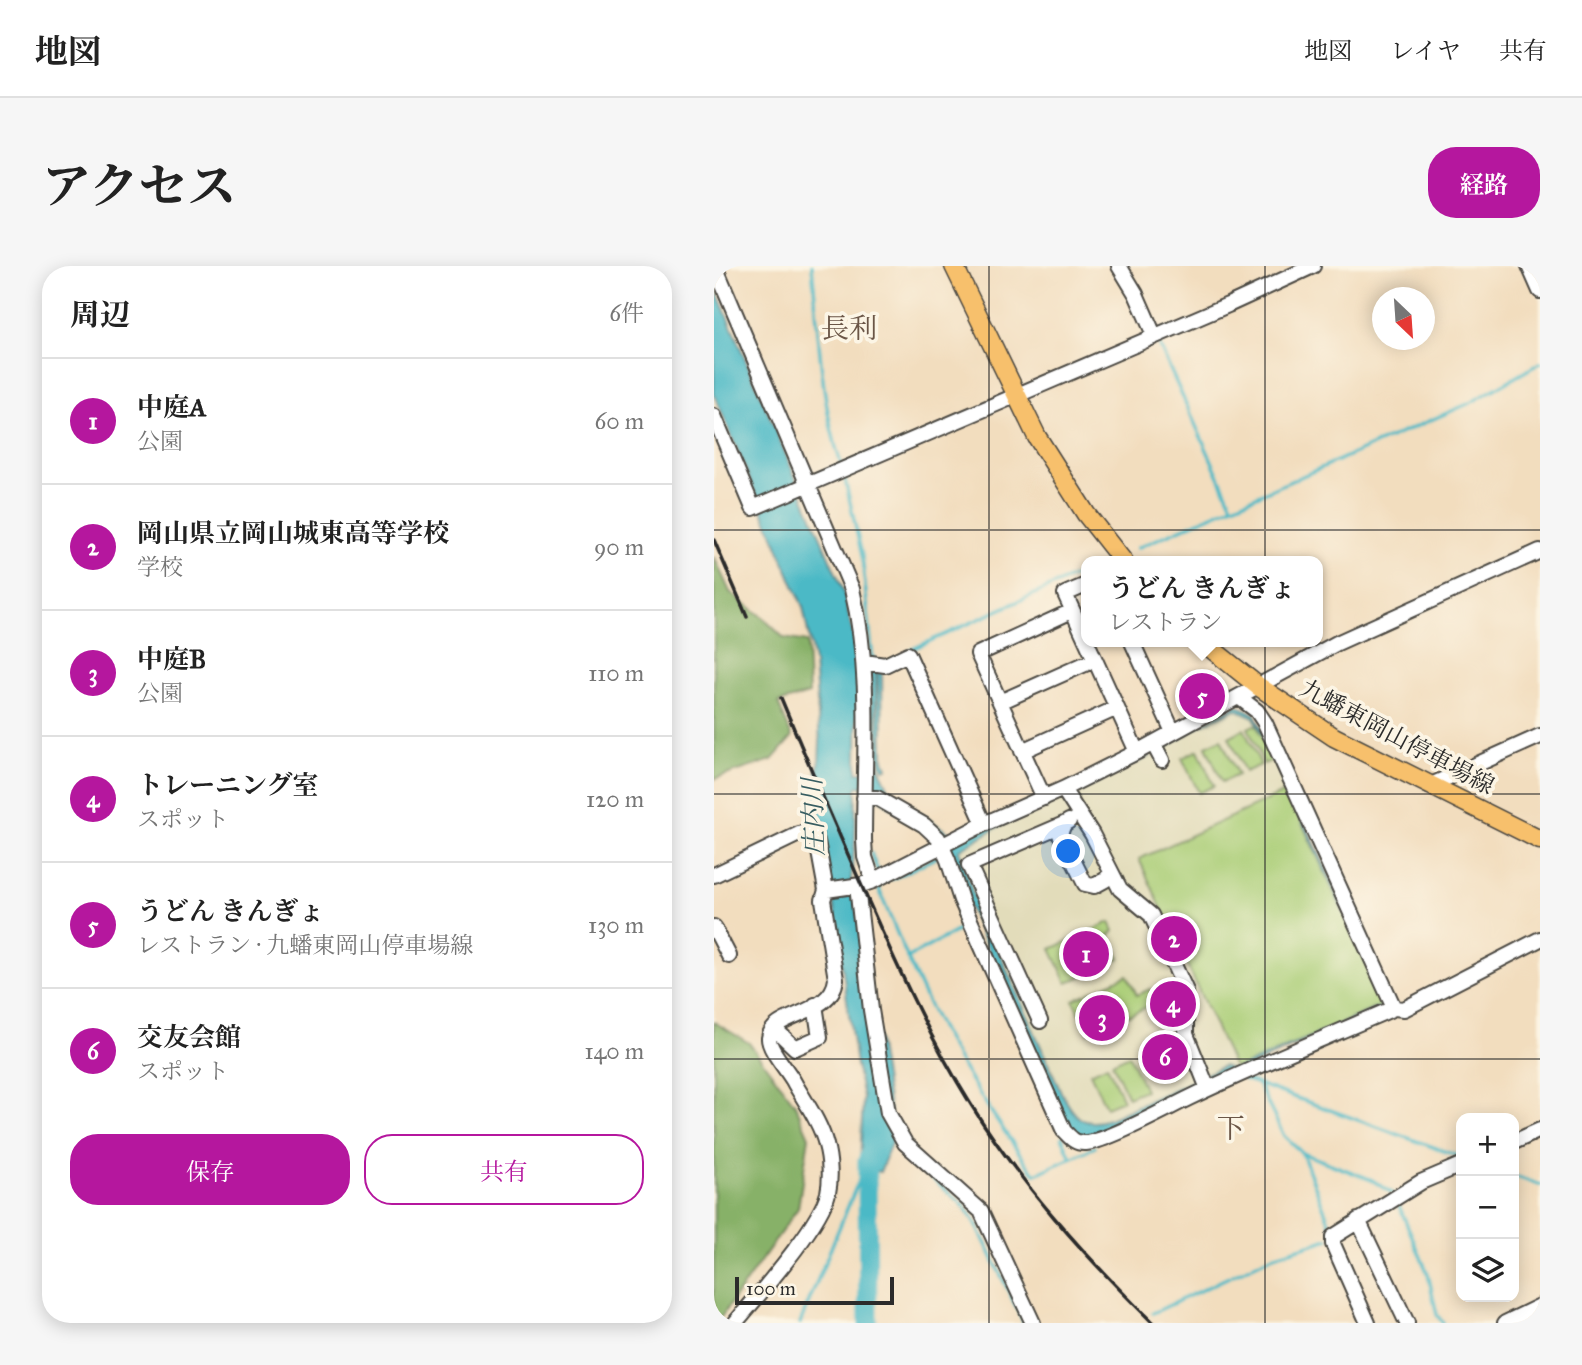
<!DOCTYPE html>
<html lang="ja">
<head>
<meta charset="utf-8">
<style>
	body { margin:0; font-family:"IM FELL Great Primer","Noto Serif JP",serif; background:#f6f6f6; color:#222 }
	.controls { position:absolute; right:21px; bottom:21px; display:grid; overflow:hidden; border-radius:14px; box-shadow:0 4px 18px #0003 }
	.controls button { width:63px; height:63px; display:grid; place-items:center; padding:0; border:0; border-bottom:2px solid #e0e0e0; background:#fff; color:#222; font:35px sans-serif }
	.compass { position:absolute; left:658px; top:21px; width:63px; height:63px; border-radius:50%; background:#fff; box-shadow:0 4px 18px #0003; rotate:155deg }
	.scale { position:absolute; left:21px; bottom:18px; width:159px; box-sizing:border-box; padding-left:7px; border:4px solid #2b2b2b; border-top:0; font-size:19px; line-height:24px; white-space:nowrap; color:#2b2b2b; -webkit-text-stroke:5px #fcf5e5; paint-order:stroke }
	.you { position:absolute; left:355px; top:586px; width:24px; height:24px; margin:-18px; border:5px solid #fff; border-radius:50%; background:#1a73e8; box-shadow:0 0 0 10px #1a73e833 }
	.badge { display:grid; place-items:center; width:46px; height:46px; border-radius:50%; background:#b5179e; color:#fff; font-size:23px; font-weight:700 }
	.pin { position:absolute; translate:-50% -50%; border:4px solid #fff; box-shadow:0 2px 7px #0006 }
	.popup { position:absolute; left:367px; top:290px; width:242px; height:91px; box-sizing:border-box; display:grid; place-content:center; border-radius:14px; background:#fff; filter:drop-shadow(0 2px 5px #0005); font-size:23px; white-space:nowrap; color:#767676 }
	.popup b { font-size:26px; color:#222 }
	.popup::after { content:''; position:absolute; left:50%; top:100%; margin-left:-14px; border:14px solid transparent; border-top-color:#fff }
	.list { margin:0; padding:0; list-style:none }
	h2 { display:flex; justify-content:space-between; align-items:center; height:91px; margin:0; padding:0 28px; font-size:30px }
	h2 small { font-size:23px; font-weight:400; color:#767676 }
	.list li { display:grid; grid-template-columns:46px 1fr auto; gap:21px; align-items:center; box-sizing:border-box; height:126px; padding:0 28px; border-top:2px solid #e0e0e0 }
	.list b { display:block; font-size:26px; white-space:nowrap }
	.list p { margin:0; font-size:23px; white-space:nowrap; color:#767676 }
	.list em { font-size:23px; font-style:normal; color:#767676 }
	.actions { display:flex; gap:14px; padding:21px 28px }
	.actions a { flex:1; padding:16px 0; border:2px solid #b5179e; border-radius:28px; text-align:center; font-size:24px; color:#b5179e }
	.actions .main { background:#b5179e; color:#fff }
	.icon { flex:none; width:38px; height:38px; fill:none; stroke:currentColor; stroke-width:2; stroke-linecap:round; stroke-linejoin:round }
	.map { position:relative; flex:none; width:826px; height:1057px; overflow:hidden; border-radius:28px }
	header { display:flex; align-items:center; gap:42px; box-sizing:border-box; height:98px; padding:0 35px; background:#fff; border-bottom:2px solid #e0e0e0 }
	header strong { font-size:33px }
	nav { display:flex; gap:38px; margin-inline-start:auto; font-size:24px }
	.intro { display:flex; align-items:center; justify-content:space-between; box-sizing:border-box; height:168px; padding:0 42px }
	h1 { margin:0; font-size:49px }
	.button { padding:18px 32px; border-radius:28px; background:#b5179e; color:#fff; font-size:24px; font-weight:700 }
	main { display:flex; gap:42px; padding:0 42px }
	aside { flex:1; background:#fff; border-radius:28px; box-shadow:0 4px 18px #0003 }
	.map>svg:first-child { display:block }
	.built { fill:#e2dcba }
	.green { fill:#aace77; stroke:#6a7c51; stroke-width:2 }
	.forest { fill:#87b168; stroke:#596e4a; stroke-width:2 }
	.water { fill:#4cb9c6; stroke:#3c7278; stroke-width:2 }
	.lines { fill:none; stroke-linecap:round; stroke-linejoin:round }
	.stream { stroke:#4cb9c6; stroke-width:3.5 }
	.river { stroke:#4cb9c6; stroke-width:19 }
	.minor-casing { stroke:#494641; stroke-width:18 }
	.major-casing { stroke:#494641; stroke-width:21 }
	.minor { stroke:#fff; stroke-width:14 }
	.major { stroke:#f7c06c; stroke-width:18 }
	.rail { stroke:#2b2b2b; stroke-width:3.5 }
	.grid { fill:none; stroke:#2b2b2b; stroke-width:2; stroke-opacity:0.55 }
	.labels { text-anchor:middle; stroke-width:7; stroke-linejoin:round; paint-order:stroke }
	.street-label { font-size:24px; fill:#2b2b2b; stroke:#fcf5e5 }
	.water-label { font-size:26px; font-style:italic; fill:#375d61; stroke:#fcf5e5 }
	.quarter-label { font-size:28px; fill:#6b5647; stroke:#fcf5e5 }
</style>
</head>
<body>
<header>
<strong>地図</strong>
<nav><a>地図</a><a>レイヤ</a><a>共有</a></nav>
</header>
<div class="intro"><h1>アクセス</h1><a class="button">経路</a></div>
<main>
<aside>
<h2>周辺<small>6件</small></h2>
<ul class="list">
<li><span class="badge">1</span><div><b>中庭A</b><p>公園</p></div><em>60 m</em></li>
<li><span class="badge">2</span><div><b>岡山県立岡山城東高等学校</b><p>学校</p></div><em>90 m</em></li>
<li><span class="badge">3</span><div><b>中庭B</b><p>公園</p></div><em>110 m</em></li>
<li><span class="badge">4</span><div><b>トレーニング室</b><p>スポット</p></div><em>120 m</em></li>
<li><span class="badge">5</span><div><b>うどん きんぎょ</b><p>レストラン · 九蟠東岡山停車場線</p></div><em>130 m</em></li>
<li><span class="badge">6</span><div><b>交友会館</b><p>スポット</p></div><em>140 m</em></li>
</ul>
<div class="actions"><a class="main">保存</a><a>共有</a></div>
</aside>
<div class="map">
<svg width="826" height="1057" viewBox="0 0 826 1057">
	<rect width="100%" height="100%" fill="#fcf5e5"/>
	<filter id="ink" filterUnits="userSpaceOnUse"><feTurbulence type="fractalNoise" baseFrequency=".0143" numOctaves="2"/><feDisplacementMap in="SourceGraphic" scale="14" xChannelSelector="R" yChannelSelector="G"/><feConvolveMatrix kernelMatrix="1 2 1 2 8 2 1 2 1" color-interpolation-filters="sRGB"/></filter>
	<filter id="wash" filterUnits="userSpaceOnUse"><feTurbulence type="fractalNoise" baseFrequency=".00686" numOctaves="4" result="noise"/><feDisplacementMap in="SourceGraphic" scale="28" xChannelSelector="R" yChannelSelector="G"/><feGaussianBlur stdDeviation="1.57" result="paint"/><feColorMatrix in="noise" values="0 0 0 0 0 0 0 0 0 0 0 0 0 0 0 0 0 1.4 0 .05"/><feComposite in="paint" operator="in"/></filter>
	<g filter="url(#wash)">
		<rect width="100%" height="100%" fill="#f2ddbe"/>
		<!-- built -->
		<path class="built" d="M522,443L534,447L540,453L670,734L669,740L519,804L509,799L394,852L384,856H373L359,845L338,806L260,628L245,584L284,561L418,502L487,460Z"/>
		<!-- green -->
		<path class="green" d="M542,458L559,494L550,498L534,462Z
			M530,463L547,499L531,506L515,471Z
			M507,473L524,509L508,516L492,480Z
			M484,484L500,520L485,527L468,492Z
			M573,525L670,734L668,739L531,800L520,802L425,593Z
			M396,656L400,665L395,669L406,692L353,717L337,683Z
			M413,709L423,729L436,723L442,737L375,767L359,734Z
			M415,789L431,824L414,831L398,797Z
			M393,799L409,834L392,841L376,807Z"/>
		<!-- forest -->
		<path class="forest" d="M0,291L16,326L47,350L70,372L93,376L95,428L64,437L78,471L58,494L0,513Z
			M0,756L35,777L81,838L95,871L84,942L3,1057H0Z"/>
		<!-- water -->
		<path class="water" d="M0,19L129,324L144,390L143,506H157L159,503L156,400H162V490L164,500L177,527L238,569L281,558L343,532L344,535L284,561L245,584L260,630L347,826C360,848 366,863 395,853L484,812L489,822L375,874L358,869L252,635L235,585L162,530L157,523L145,520L142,522L141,576L137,614L180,870L166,906L146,900L149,831L142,799L108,554L97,527L105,497L106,476L100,396L89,341L0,128Z
			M164,402H168L169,490L173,502L169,503L165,490Z
			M523,439L541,448L675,738L496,818L492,808L509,800L520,804L669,740L670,734L540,451L522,443L487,459L450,483L448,479Z
			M435,488L436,490L370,523L369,520Z"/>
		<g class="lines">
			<!-- stream -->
			<path class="stream" d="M98,0C105,66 106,135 127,198
				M445,71L446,80L451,92L518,239
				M130,209L148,290L159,395
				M423,282L756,137L826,97
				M196,384L372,305
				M356,528L371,522
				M157,587L163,603L167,607
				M178,613L225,590L227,591
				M167,618L164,620L166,626C186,674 205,722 229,767C254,813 284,856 313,898L322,908L381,881
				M193,692L252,660
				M530,813L747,891
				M544,818L570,870L588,887L620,968
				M348,871L357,892
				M176,872L203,899L249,939L263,960L310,1057
				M588,887L658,914L678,927
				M800,910L826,919
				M683,935L714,1008L723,1049L729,1057
				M439,1047L559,990L615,973
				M86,1057L152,897"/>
			<!-- river -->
			<path class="river" d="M154,1057L153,895L159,880"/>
		</g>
	</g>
	<g filter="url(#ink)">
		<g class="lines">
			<!-- minor casing -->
			<g class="minor-casing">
				<path id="minor" d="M1,0L138,323C158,406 150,490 150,574L151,591L159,615
					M405,0L422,28L440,69
					M815,0L826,25
					M0,150L39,242L514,39L599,0
					M372,319L351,328L423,486
					M418,376L459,466
					M150,396L171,399L194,388L270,558
					M526,432L543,445L551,457L680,742
					M286,436L380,394
					M439,477L448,494
					M308,485L403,442
					M715,520L826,470
					M349,523L378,568L406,623L437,649L472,725V768L494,823
					M150,532H163L210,559L224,572L234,594L247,634L350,865C357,872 361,878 372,877C394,875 452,843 475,832C542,800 611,772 680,742L690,743L826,673
					M330,532L264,388L358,345
					M355,555L350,558L346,568L371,618L380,620L391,614L396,608
					M0,609L85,568L98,564L103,575L112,624
					M143,620L157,744L174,847L191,877L267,945L319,1057
					M0,661L15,690
					M326,755L255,599L350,558
					M60,762L81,782L106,771L101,739
					M800,876L826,864
					M644,954L693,1057
					M21,1057C45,1028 106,960 114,927C117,913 116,893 112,879C107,858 92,837 81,818C76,807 54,783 55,772C58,746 118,750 122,713L109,634L112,624L147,619L159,615L270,558L349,523L423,486L623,377L826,285
					M654,1057L619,978V971L707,916L747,899
					M791,1057L826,1040"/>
			</g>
			<!-- major casing -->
			<g class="major-casing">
				<path id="major" d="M240,0L323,171L372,248L409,295
					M489,376L544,420L620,471L826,574"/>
			</g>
			<!-- minor -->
			<use href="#minor" class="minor"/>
			<!-- major -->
			<use href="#major" class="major"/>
			<!-- rail -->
			<path class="rail" d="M0,274L33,351
				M67,432C95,499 124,566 153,632C184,702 215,771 256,837C307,919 370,989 439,1057"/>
		</g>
	</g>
	<!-- grid -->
	<path class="grid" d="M275,0V1057M551,0V1057M0,264H826M0,528H826M0,793H826"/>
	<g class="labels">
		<!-- street labels -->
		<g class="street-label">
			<text transform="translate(683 471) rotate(28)" y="8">九蟠東岡山停車場線</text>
		</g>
		<!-- water labels -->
		<g class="water-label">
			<text transform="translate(99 551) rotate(-92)" y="9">庄内川</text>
		</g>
		<!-- quarter labels -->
		<g class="quarter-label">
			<text x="135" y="72">長利</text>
			<text x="517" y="872">下</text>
		</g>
	</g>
</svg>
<div class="controls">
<button>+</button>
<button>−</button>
<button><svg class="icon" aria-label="layers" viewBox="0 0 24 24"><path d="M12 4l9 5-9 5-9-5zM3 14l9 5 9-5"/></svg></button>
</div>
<svg class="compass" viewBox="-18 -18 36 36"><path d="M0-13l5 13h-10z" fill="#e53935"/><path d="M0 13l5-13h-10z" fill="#767676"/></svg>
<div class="scale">100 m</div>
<div class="you"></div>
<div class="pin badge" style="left:372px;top:688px">1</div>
<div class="pin badge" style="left:460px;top:673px">2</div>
<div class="pin badge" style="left:388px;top:752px">3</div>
<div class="pin badge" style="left:459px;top:738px">4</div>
<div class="pin badge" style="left:488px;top:430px">5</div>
<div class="popup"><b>うどん きんぎょ</b>レストラン</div>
<div class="pin badge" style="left:451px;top:791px">6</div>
</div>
</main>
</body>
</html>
